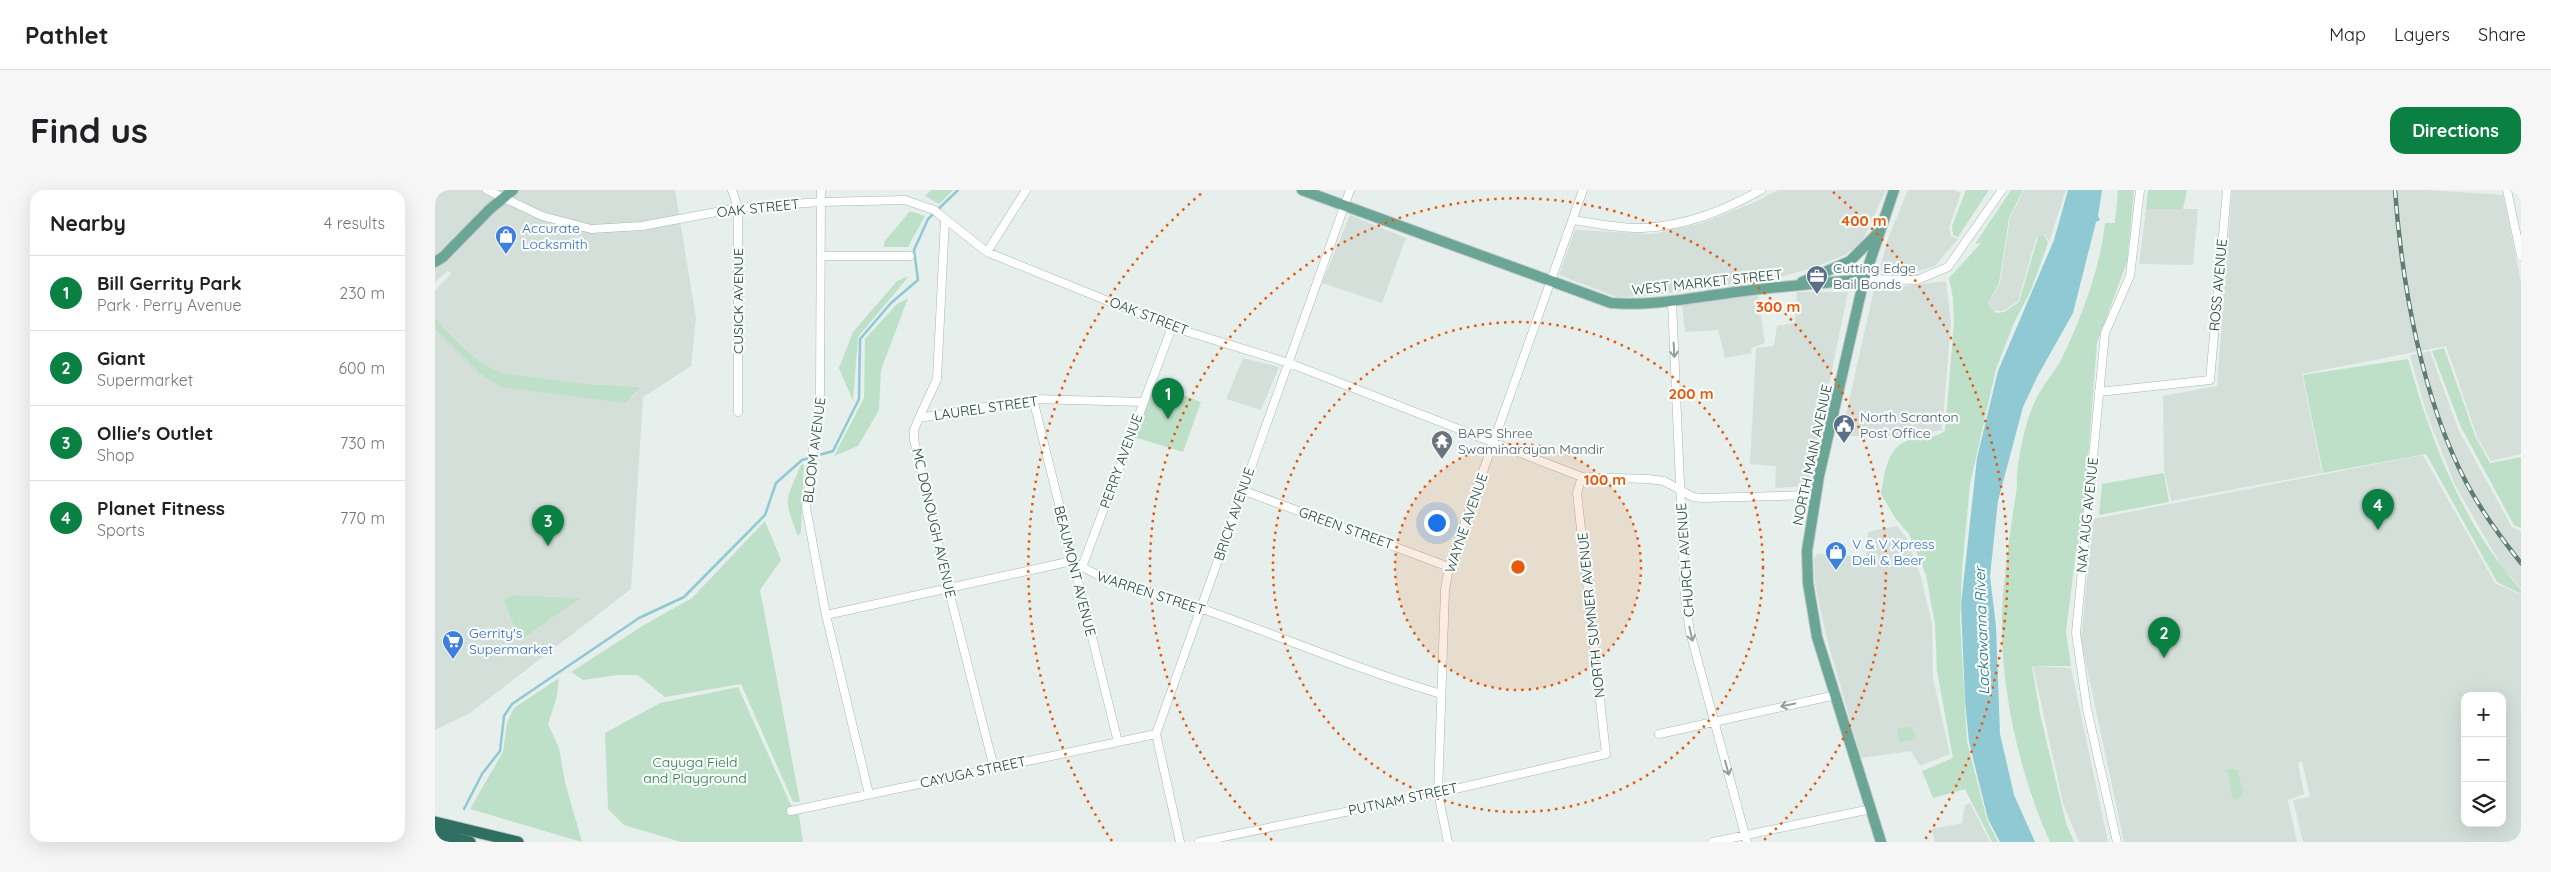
<!DOCTYPE html>
<html lang="en">
<head>
<meta charset="utf-8">
<style>
	body { margin:0; font-family:Quicksand,sans-serif; background:#f6f6f6; color:#202124 }
	.controls { position:absolute; right:15px; bottom:15px; display:grid; overflow:hidden; border-radius:10px; box-shadow:0 5px 20px #0002 }
	.controls button { width:45px; height:45px; display:grid; place-items:center; padding:0; border:0; border-bottom:1px solid #e0e0e0; background:#fff; color:#202124; font:25px sans-serif }
	.you { position:absolute; left:1001px; top:332px; width:18px; height:18px; margin:-12px; border:4px solid #fff; border-radius:50%; background:#1a73e8; box-shadow:0 0 0 8px #1a73e833 }
	.badge { display:grid; place-items:center; width:32px; height:32px; border-radius:50%; background:#0b8043; color:#fff; font-size:16px; font-weight:700 }
	.pin { position:absolute; translate:-50% -41px; filter:drop-shadow(0 1px 2px #0008) }
	.pin::after { content:''; position:absolute; top:26px; width:18px; height:15px; background:inherit; clip-path:polygon(0 0,100% 0,50% 100%) }
	.list { margin:0; padding:0; list-style:none }
	h2 { display:flex; justify-content:space-between; align-items:center; height:65px; margin:0; padding:0 20px; font-size:21px }
	h2 small { font-size:16px; font-weight:400; color:#757577 }
	.list li { display:grid; grid-template-columns:32px 1fr auto; gap:15px; align-items:center; box-sizing:border-box; height:75px; padding:0 20px; border-top:1px solid #e0e0e0 }
	.list b { display:block; font-size:19px; white-space:nowrap }
	.list p { margin:0; font-size:16px; white-space:nowrap; color:#757577 }
	.list em { font-size:16px; font-style:normal; color:#757577 }
	.icon { flex:none; width:28px; height:28px; fill:none; stroke:currentColor; stroke-width:2; stroke-linecap:round; stroke-linejoin:round }
	.map { position:relative; flex:none; width:2086px; height:652px; overflow:hidden; border-radius:15px }
	header { display:flex; align-items:center; gap:30px; box-sizing:border-box; height:70px; padding:0 25px; background:#fff; border-bottom:1px solid #e0e0e0 }
	header strong { font-size:24px }
	nav { display:flex; gap:28px; margin-inline-start:auto; font-size:18px }
	.intro { display:flex; align-items:center; justify-content:space-between; box-sizing:border-box; height:120px; padding:0 30px }
	h1 { margin:0; font-size:35px }
	.button { padding:12px 22px; border-radius:15px; background:#0b8043; color:#fff; font-size:18px; font-weight:700 }
	main { display:flex; gap:30px; padding:0 30px }
	aside { flex:1; background:#fff; border-radius:15px; box-shadow:0 5px 20px #0002 }
	.map>svg:first-child { display:block }
	.built { fill:#d4dfda; fill-rule:evenodd }
	.green { fill:#bfe0c8 }
	.water { fill:#8ec9d4 }
	.lines { fill:none; stroke-linecap:round; stroke-linejoin:round }
	.stream { stroke:#8ec9d4; stroke-width:2.5 }
	.minor-casing { stroke:#a8b8b2; stroke-width:9 }
	.major-casing { stroke:#c2cac8; stroke-width:12 }
	.highway-casing { stroke:#c2cac8; stroke-width:13 }
	.minor { stroke:#fff; stroke-width:8 }
	.major { stroke:#6aa596; stroke-width:10 }
	.highway { stroke:#2f6f62; stroke-width:11 }
	.rail-casing { stroke:#5f7d75; stroke-width:4.5 }
	.rail { stroke:#f7fbf9; stroke-width:2.5; stroke-dasharray:8; stroke-linecap:butt }
	.oneway { stroke:#92a09c }
	.ring { fill:none; stroke:#e8590c; stroke-width:2.5; stroke-dasharray:2.5 5 }
	.labels { text-anchor:middle; stroke-width:4.5; stroke-linejoin:round; paint-order:stroke }
	.street-label { font-size:14px; fill:#24423a; stroke:#f7fbf9 }
	.shop-label { font-size:14px; fill:#366cbe; stroke:#f7fbf9; text-anchor:start }
	.service-label { font-size:14px; fill:#4e5e75; stroke:#f7fbf9; text-anchor:start }
	.worship-label { font-size:14px; fill:#5b616d; stroke:#f7fbf9; text-anchor:start }
	.park-label { font-size:14px; fill:#2d7a4b; stroke:#f7fbf9 }
	.water-label { font-size:15px; font-style:italic; fill:#1c6f80; stroke:#f7fbf9 }
	.centre { fill:#e8590c; stroke:#f7fbf9; stroke-width:2.5 }
	.ring-label { font-size:15px; text-anchor:middle; font-weight:bold; fill:#e8590c; stroke:#f7fbf9; stroke-width:4.5; stroke-linejoin:round; paint-order:stroke }
</style>
</head>
<body>
<header>
<strong>Pathlet</strong>
<nav><a>Map</a><a>Layers</a><a>Share</a></nav>
</header>
<div class="intro"><h1>Find us</h1><a class="button">Directions</a></div>
<main>
<aside>
<h2>Nearby<small>4 results</small></h2>
<ul class="list">
<li><span class="badge">1</span><div><b>Bill Gerrity Park</b><p>Park · Perry Avenue</p></div><em>230 m</em></li>
<li><span class="badge">2</span><div><b>Giant</b><p>Supermarket</p></div><em>600 m</em></li>
<li><span class="badge">3</span><div><b>Ollie's Outlet</b><p>Shop</p></div><em>730 m</em></li>
<li><span class="badge">4</span><div><b>Planet Fitness</b><p>Sports</p></div><em>770 m</em></li>
</ul>
</aside>
<div class="map">
<svg width="2086" height="652" viewBox="0 0 2086 652">
	<rect width="100%" height="100%" fill="#e6efeb"/>
	<!-- built -->
	<path class="built" d="M0,0H240L261,128L256,176L208,207L196,399L35,523L0,540V139L45,184L66,197L197,207L206,197L153,194L67,183L55,179L34,162L0,128V100L17,83L12,81L0,93ZM80,405L144,408L145,409L85,451L68,409Z
		M1343,0H1451L1427,52L1410,65L1380,77L1345,87L1212,106L1182,107L1124,85L1140,40L1217,44L1267,33L1318,13Z
		M1473,0H1519L1526,3L1514,38L1516,46L1523,49L1500,76L1478,83L1444,81L1454,46Z
		M1589,0H1631L1614,52L1610,44L1601,48L1583,111L1568,121H1561L1553,113L1565,93L1575,28Z
		M1797,0H1993L2068,5L2086,92V264L2056,271L2043,249L2011,156L1867,184L1887,283L1736,311L1729,279L1728,206L1782,196Z
		M1711,19H1763L1758,75L1704,74Z
		M915,25L971,48L947,113L887,93Z
		M1511,91L1516,133L1507,240L1470,246H1406L1439,100Z
		M1362,102H1413L1373,296L1340,298L1341,276L1315,274L1321,158L1339,156L1342,136L1360,133Z
		M1323,104L1330,153L1316,158L1317,163L1290,168L1283,140L1250,142L1247,115Z
		M1995,161L2023,239L2077,337L2086,341V399L2067,377L2020,295L1991,222L1975,165Z
		M808,168L844,177L826,220L791,209Z
		M1988,265L2060,393L2086,405V652H1868L1858,610L1875,607L1867,571L1863,573L1869,604L1853,610L1862,652H1689L1646,450L1658,329ZM2030,506H2067V633H2030Z
		M1462,336L1471,347L1486,387L1497,434L1498,488L1515,564L1485,576L1476,561L1426,568L1392,449L1380,394L1379,368L1383,364L1431,367L1433,342Z
		M1598,476L1636,478L1673,652H1644L1628,613Z
		M1535,613L1555,652H1500L1497,639L1527,633L1530,615Z"/>
	<!-- green -->
	<path class="green" d="M496,0H518L504,14L490,6Z
		M1531,0H1554L1523,47L1518,45L1517,36Z
		M1576,0H1588L1574,28L1564,93L1553,113L1561,123L1569,122L1584,112L1603,47L1609,45L1613,53L1596,100L1578,135L1561,179L1535,294L1527,379L1525,429L1532,552L1552,630L1563,652H1557L1530,599L1498,608L1487,581L1518,568L1502,481L1500,434L1491,385L1474,344L1461,329L1446,304C1450,282 1452,252 1480,249C1492,247 1499,248 1510,241L1519,132L1518,108L1514,88L1546,53L1540,54Z
		M1683,0H1699L1692,72L1662,153L1648,331L1641,363L1631,441L1636,476H1597L1605,524L1631,633L1639,652H1615C1581,576 1560,478 1569,395C1572,362 1577,329 1582,296C1581,273 1591,227 1602,207C1609,193 1620,182 1627,168C1647,126 1665,79 1670,33H1680Z
		M1713,0H1752L1748,19H1711Z
		M475,21L490,26L473,57H449V52Z
		M474,86L423,147L418,211L404,178L418,142L462,91Z
		M473,108L446,180L444,220L423,256L399,266L429,208L430,149L462,114Z
		M0,128C20,148 40,173 67,183L153,194L206,197L190,213L66,197L45,184L0,139Z
		M2009,158L2041,248L2055,273L2086,267V338L2079,335L2026,237L1997,161Z
		M1973,169C1996,251 2028,335 2086,400V404L2062,392L1991,264L1888,283L1868,185Z
		M720,194L766,212L748,262L699,247Z
		M369,274L366,342L363,346C348,307 350,313 366,275Z
		M1729,283L1734,312L1664,325L1667,294Z
		M330,331L346,370L325,400L365,612H358L306,494L230,507L203,485H183L148,490L136,482L209,435L257,408Z
		M80,405L146,408L85,451L68,409Z
		M124,488L122,506L113,534L124,558L130,592L147,652L35,619L68,562L72,533L79,518Z
		M303,497L355,613L364,625L368,652H246L189,635L173,619L170,543L225,513Z
		M1477,536L1481,549L1465,552L1462,539Z
		M1792,579H1799L1803,581L1808,602L1803,609L1798,610Z"/>
	<!-- water -->
	<path class="water" d="M1633,0H1667L1663,26L1665,30L1661,32L1638,123L1602,187L1588,217L1563,311L1555,386L1561,437L1565,544L1579,605L1600,652H1565L1553,629L1534,552L1530,510L1526,415L1542,268L1563,181L1619,50Z"/>
	<g class="lines">
		<!-- stream -->
		<path class="stream" d="M29,619L47,584L65,561L69,526L77,514L204,428L249,407L330,325L341,293L367,270L398,261L424,209L425,149L456,113L483,90L479,60L493,29L523,0"/>
		<!-- minor casing -->
		<g class="minor-casing">
			<path id="minor" d="M52,0L107,26L156,39L207,36L303,18L386,12L470,10L499,20L552,62L737,137L854,173L1147,287L1213,289L1229,291L1258,307L1268,308L1380,305
				M297,0L303,18V222
				M386,0L385,204L371,317L391,425L434,604
				M2072,0L2086,66
				M510,29L502,189L484,228L479,240V250L513,397L559,578
				M1138,30C1160,33 1185,39 1207,38C1251,36 1288,21 1326,0
				M552,62L591,0
				M387,66H475
				M1429,89L1482,90L1513,77L1567,0
				M1237,111L1250,408L1255,442L1312,652
				M1664,202L1775,190L1792,0
				M598,209L683,552
				M484,228L598,209L708,212
				M807,300L1014,377
				M647,377L737,137
				M391,425L637,371C674,395 723,404 765,418C845,446 924,480 1006,504
				M1224,544L1401,505
				M356,621L721,544
				M745,652L721,544L915,0
				M764,652L1003,603L1171,564L1142,303L1147,287
				M1013,652L1003,603L1010,400L1014,377L1148,0
				M1278,652L1436,619
				M1682,652L1652,519L1641,443L1670,143L1695,86L1705,0"/>
		</g>
		<!-- major casing -->
		<g class="major-casing">
			<path id="major" d="M867,0L1176,113C1213,116 1250,109 1287,104C1334,97 1382,94 1429,89
				M0,72L8,67L55,19L78,0
				M1367,92L1415,71L1442,44
				M1446,652L1382,447L1373,393L1372,361L1384,286L1429,89L1459,0"/>
		</g>
		<!-- highway casing -->
		<g class="highway-casing">
			<path id="highway" d="M0,632L83,652
				M0,643L35,652
				M0,652H2"/>
		</g>
		<!-- minor -->
		<use href="#minor" class="minor"/>
		<!-- major -->
		<use href="#major" class="major"/>
		<!-- highway -->
		<use href="#highway" class="highway"/>
		<!-- rail casing -->
		<g class="rail-casing">
			<path id="rail" d="M1960,0C1967,96 1987,209 2032,294C2047,322 2066,348 2086,373"/>
		</g>
		<!-- rail -->
		<use href="#rail" class="rail"/>
	</g>
	<!-- one-way arrows -->
	<defs><path id="oneway-shaft" d="M-6 0H5M1.5-3L5.5 0L1.5 3" fill="none" stroke-width="1.6" stroke-linecap="round" stroke-linejoin="round" transform="scale(1.25)"/></defs>
	<g class="oneway">
		<use href="#oneway-shaft" transform="translate(1239 160) rotate(87)"/>
		<use href="#oneway-shaft" transform="translate(1256 444) rotate(77)"/>
		<use href="#oneway-shaft" transform="translate(1353 515) rotate(168)"/>
		<use href="#oneway-shaft" transform="translate(1292 578) rotate(75)"/>
	</g>
	<!-- distance rings -->
	<circle cx="1083" cy="377" r="123" fill="#e8590c" fill-opacity=".12"/>
	<g class="ring">
		<circle cx="1083" cy="377" r="123"/>
		<circle cx="1083" cy="377" r="245"/>
		<path d="M837 650A368 368 0 1 1 1329 650"/>
		<path d="M677 651A490 490 0 0 1 768 2M1398 2A490 490 0 0 1 1489 651"/>
	</g>
	<!-- icons -->
	<defs>
		<g id="shop-pin" transform="scale(1.125)"><path d="M0 17L-7.5 6A9.5 9.5 0 1 1 7.5 6Z" fill="#3f7fe0" stroke="#f7fbf9"/><path d="M-5-2.5h2.3a2.7 3.5 0 0 1 5.4 0H5L5.5 6h-11ZM-1.5-2.5h3a1.5 2.3 0 0 0-3 0Z" fill="#fff"/></g>
		<g id="office-pin" transform="scale(1.125)"><path d="M0 17L-7.5 6A9.5 9.5 0 1 1 7.5 6Z" fill="#5c6f8a" stroke="#f7fbf9"/><path d="M-6-3h4V-5.5h4V-3h4V5H-6ZM-1-4.5V-3h2v-1.5ZM-6 0V1H6V0Z" fill="#fff"/></g>
		<g id="civic-pin" transform="scale(1.125)"><path d="M0 17L-7.5 6A9.5 9.5 0 1 1 7.5 6Z" fill="#5c6f8a" stroke="#f7fbf9"/><path d="M-.6-6.5H3V-4.5H.6V-3L4-1V1h2V6H-6V1h2V-1L-.6-3ZM-1.2 2.5V6h2.4V2.5Z" fill="#fff"/></g>
		<g id="temple-pin" transform="scale(1.125)"><path d="M0 17L-7.5 6A9.5 9.5 0 1 1 7.5 6Z" fill="#6b7280" stroke="#f7fbf9"/><path d="M0-6L5-2H3V0L6.5 2.5H4V6H1.5V3h-3V6H-4V2.5H-6.5L-3 0V-2H-5Z" fill="#fff"/></g>
		<g id="supermarket-pin" transform="scale(1.125)"><path d="M0 17L-7.5 6A9.5 9.5 0 1 1 7.5 6Z" fill="#3f7fe0" stroke="#f7fbf9"/><path d="M-6-5.5h2.5l.6 2H6L4.5 2H-2.5L-4.4-4H-6ZM-1.5 3.2a1.3 1.3 0 1 0 .1 0ZM3 3.2a1.3 1.3 0 1 0 .1 0Z" fill="#fff"/></g>
	</defs>
	<g fill-rule="evenodd">
		<use href="#shop-pin" x="71" y="46"/>
		<use href="#office-pin" x="1382" y="86"/>
		<use href="#civic-pin" x="1409" y="235"/>
		<use href="#temple-pin" x="1007" y="251"/>
		<use href="#shop-pin" x="1401" y="362"/>
		<use href="#supermarket-pin" x="18" y="451"/>
	</g>
	<g class="labels">
		<!-- street labels -->
		<g class="street-label">
			<text transform="translate(323 18) rotate(-6)" y="5">OAK STREET</text>
			<text transform="translate(1272 92) rotate(-6)" y="5">WEST MARKET STREET</text>
			<text transform="translate(1783 95) rotate(-85)" y="5">ROSS AVENUE</text>
			<text transform="translate(303 111) rotate(-90)" y="5">CUSICK AVENUE</text>
			<text transform="translate(714 126) rotate(21)" y="5">OAK STREET</text>
			<text transform="translate(551 218) rotate(-8)" y="5">LAUREL STREET</text>
			<text transform="translate(379 260) rotate(-83)" y="5">BLOOM AVENUE</text>
			<text transform="translate(1377 265) rotate(-78)" y="5">NORTH MAIN AVENUE</text>
			<text transform="translate(686 271) rotate(-70)" y="5">PERRY AVENUE</text>
			<text transform="translate(799 324) rotate(-71)" y="5">BRICK AVENUE</text>
			<text transform="translate(1652 325) rotate(-84)" y="5">NAY AUG AVENUE</text>
			<text transform="translate(499 333) rotate(77)" y="5">MC DONOUGH AVENUE</text>
			<text transform="translate(1031 333) rotate(-71)" y="5">WAYNE AVENUE</text>
			<text transform="translate(911 338) rotate(20)" y="5">GREEN STREET</text>
			<text transform="translate(1250 370) rotate(-94)" y="5">CHURCH AVENUE</text>
			<text transform="translate(640 381) rotate(76)" y="5">BEAUMONT AVENUE</text>
			<text transform="translate(716 403) rotate(18)" y="5">WARREN STREET</text>
			<text transform="translate(1156 425) rotate(-96)" y="5">NORTH SUMNER AVENUE</text>
			<text transform="translate(538 582) rotate(-12)" y="5">CAYUGA STREET</text>
			<text transform="translate(968 609) rotate(-12)" y="5">PUTNAM STREET</text>
		</g>
		<!-- shop labels -->
		<g class="shop-label">
			<text x="87" y="43">Accurate<tspan x="87" dy="16">Locksmith</tspan></text>
			<text x="1417" y="359">V &amp; V Xpress<tspan x="1417" dy="16">Deli &amp; Beer</tspan></text>
			<text x="34" y="448">Gerrity's<tspan x="34" dy="16">Supermarket</tspan></text>
		</g>
		<!-- service labels -->
		<g class="service-label">
			<text x="1398" y="83">Cutting Edge<tspan x="1398" dy="16">Bail Bonds</tspan></text>
			<text x="1425" y="232">North Scranton<tspan x="1425" dy="16">Post Office</tspan></text>
		</g>
		<!-- worship labels -->
		<g class="worship-label">
			<text x="1023" y="248">BAPS Shree<tspan x="1023" dy="16">Swaminarayan Mandir</tspan></text>
		</g>
		<!-- park labels -->
		<g class="park-label">
			<text x="260" y="577">Cayuga Field<tspan x="260" dy="16">and Playground</tspan></text>
		</g>
		<!-- water labels -->
		<g class="water-label">
			<text transform="translate(1547 441) rotate(-92)" y="5">Lackawanna River</text>
		</g>
	</g>
	<circle cx="1083" cy="377" r="8" class="centre"/>
	<g class="ring-label">
		<text x="1429" y="36">400 m</text>
		<text x="1343" y="122">300 m</text>
		<text x="1256" y="209">200 m</text>
		<text x="1170" y="295">100 m</text>
	</g>
</svg>
<div class="controls">
<button>+</button>
<button>−</button>
<button><svg class="icon" aria-label="layers" viewBox="0 0 24 24"><path d="M12 4l9 5-9 5-9-5zM3 14l9 5 9-5"/></svg></button>
</div>
<div class="you"></div>
<div class="pin badge" style="left:733px;top:229px">1</div>
<div class="pin badge" style="left:1729px;top:468px">2</div>
<div class="pin badge" style="left:113px;top:356px">3</div>
<div class="pin badge" style="left:1943px;top:340px">4</div>
</div>
</main>
</body>
</html>
